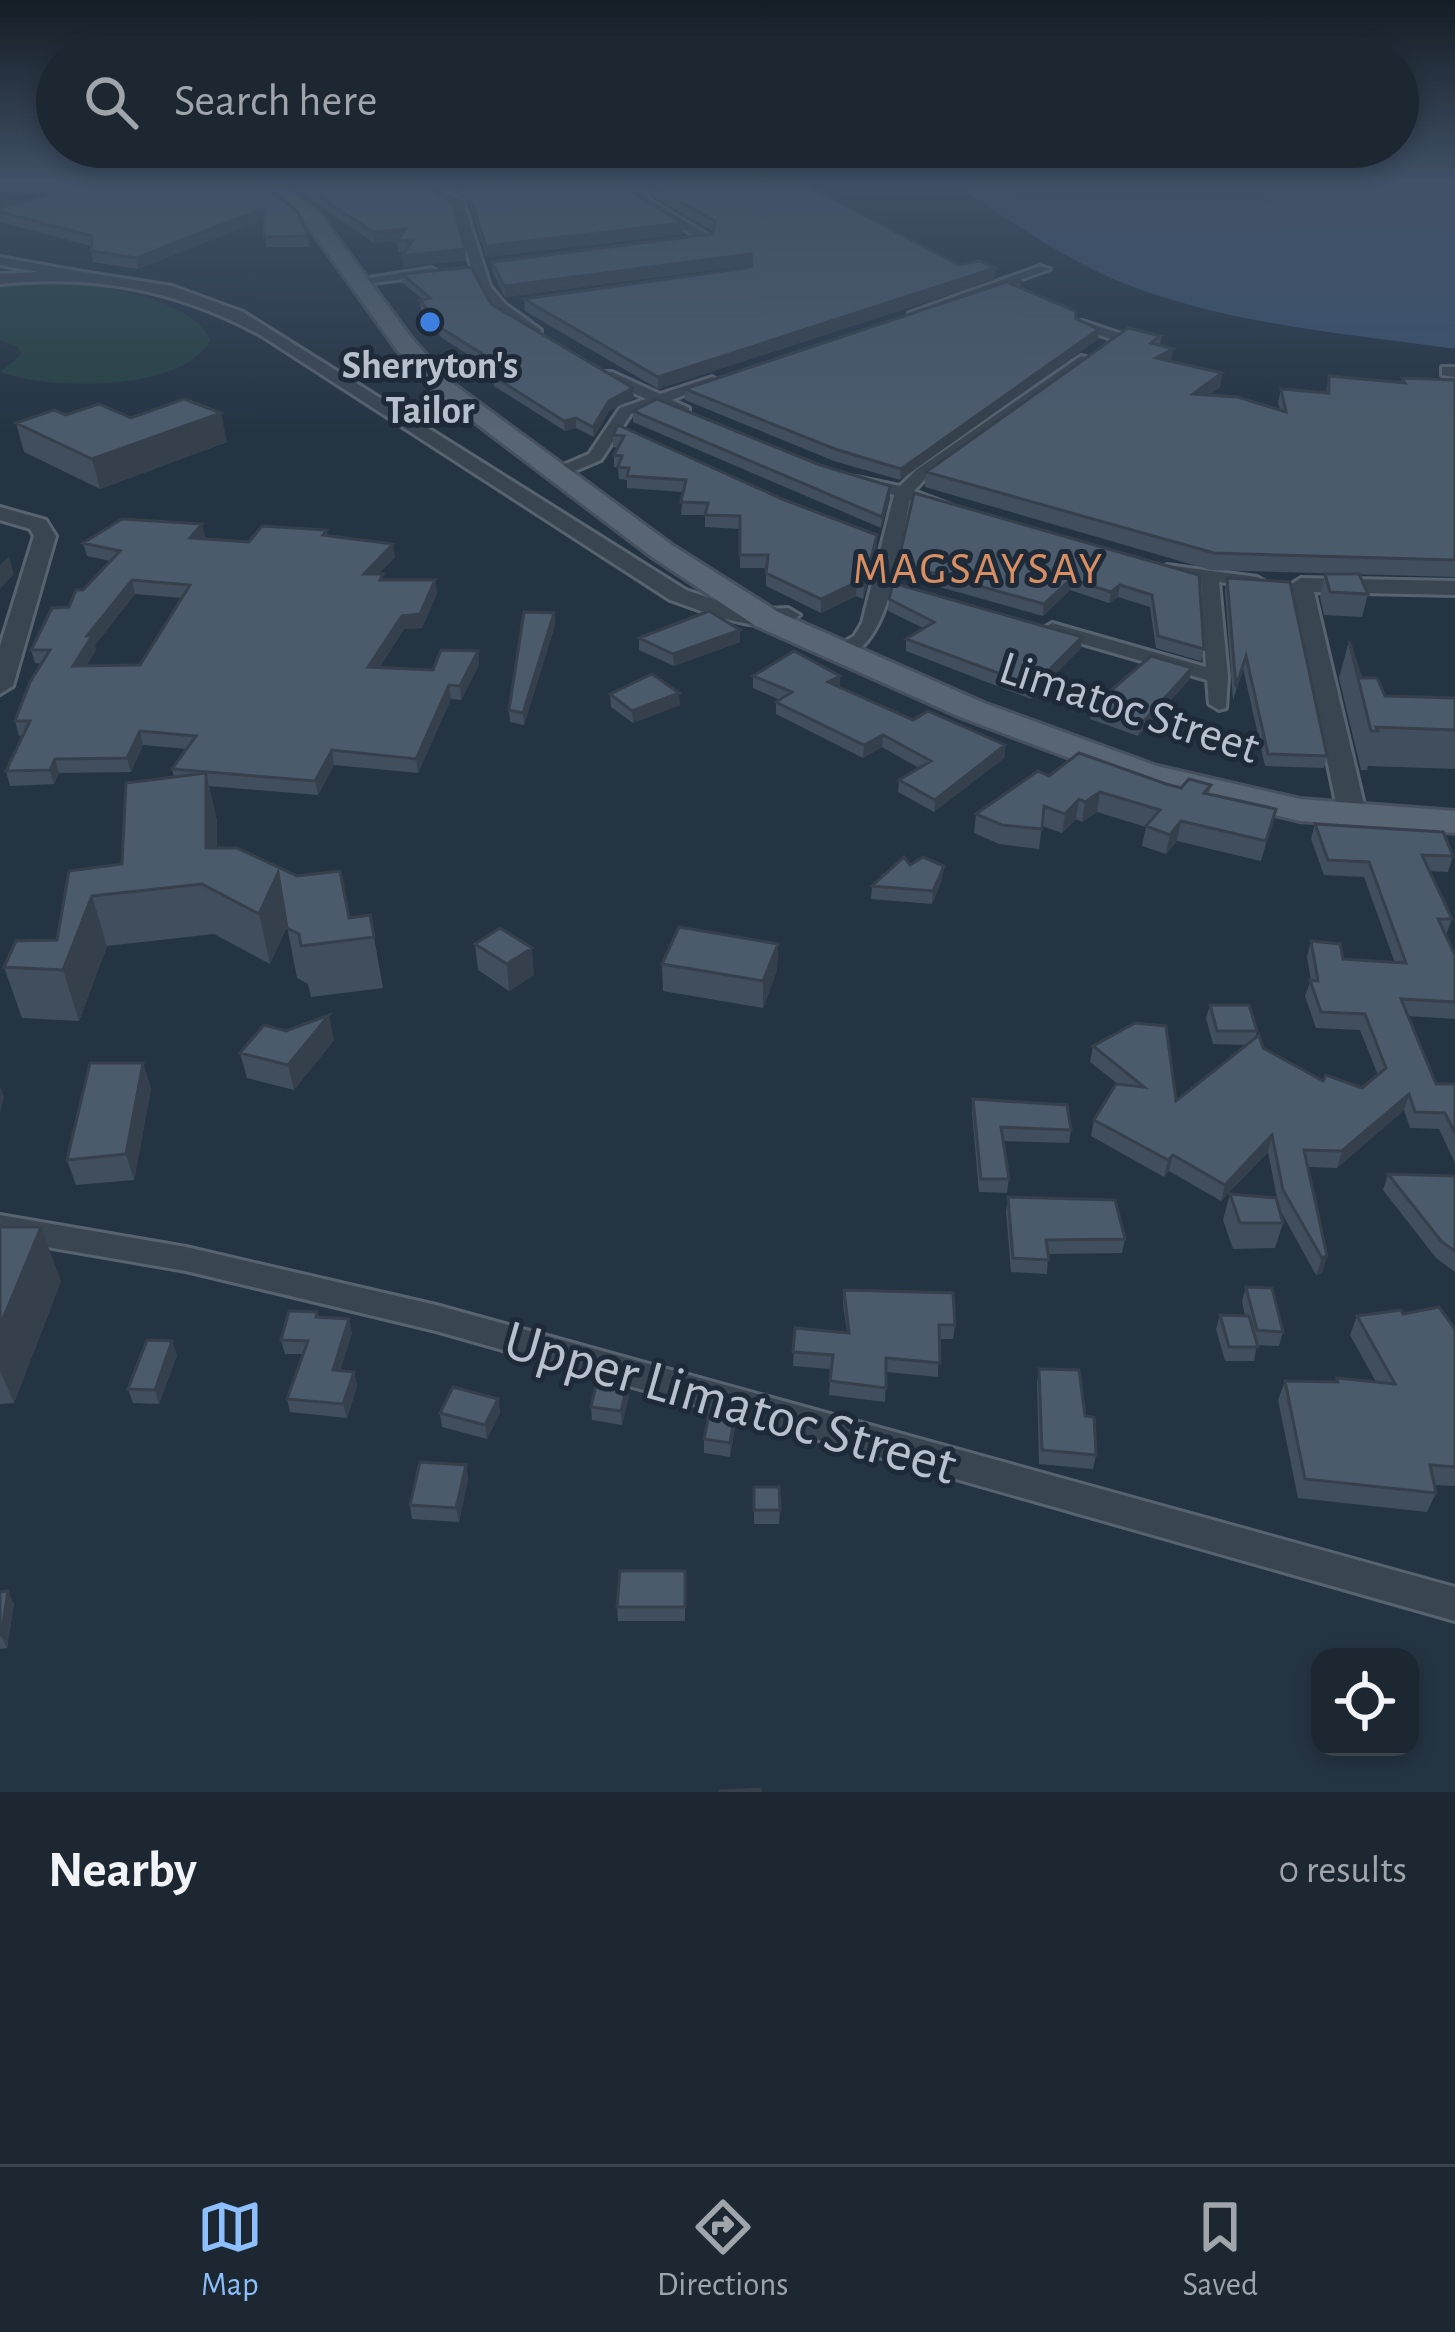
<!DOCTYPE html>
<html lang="en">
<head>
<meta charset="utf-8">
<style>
	body { margin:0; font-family:"Alegreya Sans",sans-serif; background:#252f3a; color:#f1f3f6 }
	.controls { position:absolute; right:36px; bottom:36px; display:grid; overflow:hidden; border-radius:24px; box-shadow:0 6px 18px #0003 }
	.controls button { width:108px; height:108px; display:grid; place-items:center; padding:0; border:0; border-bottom:3px solid #3a444d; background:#1c2732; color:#f1f3f6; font:60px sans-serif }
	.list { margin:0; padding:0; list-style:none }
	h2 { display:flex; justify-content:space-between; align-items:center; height:156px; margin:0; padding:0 48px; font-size:51px }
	h2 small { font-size:39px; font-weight:400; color:#a0a5ac }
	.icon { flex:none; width:66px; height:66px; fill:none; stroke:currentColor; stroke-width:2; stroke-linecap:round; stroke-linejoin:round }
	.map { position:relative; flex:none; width:1455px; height:1792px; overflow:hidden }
	.search { position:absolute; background:#1c2732; box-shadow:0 6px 18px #0003; left:36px; right:36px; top:36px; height:132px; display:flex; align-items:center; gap:30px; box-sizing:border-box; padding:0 42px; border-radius:66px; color:#a0a5ac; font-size:45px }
	.sheet { height:372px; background:#1c2732 }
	nav { display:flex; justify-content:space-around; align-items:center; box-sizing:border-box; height:168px; border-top:3px solid #3a444d; background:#1c2732; font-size:33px; color:#a0a5ac }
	nav a { display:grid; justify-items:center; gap:6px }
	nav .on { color:#8cbffc }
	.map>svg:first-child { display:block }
	.green { fill:#274244 }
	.water { fill:#3a526c }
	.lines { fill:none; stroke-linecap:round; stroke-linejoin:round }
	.minor-casing { stroke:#586370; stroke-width:6 }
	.tertiary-casing { stroke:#586370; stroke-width:6 }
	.primary-casing { stroke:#46515f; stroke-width:6 }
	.minor { fill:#3a4552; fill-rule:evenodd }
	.tertiary { fill:#3a4552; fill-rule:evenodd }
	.primary { fill:#586572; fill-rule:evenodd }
	.wall { fill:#414e5d; fill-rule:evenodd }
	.shaded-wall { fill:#35404c }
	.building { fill:#4c5b6c; stroke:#35404c; stroke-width:3; fill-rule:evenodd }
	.shop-dot { fill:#3f7fe0; stroke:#1e2a38; stroke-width:4.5 }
	.labels { text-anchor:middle; stroke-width:10; stroke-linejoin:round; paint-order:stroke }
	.far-poi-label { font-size:39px; font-weight:bold; fill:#b7c0cc; stroke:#1e2a38 }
	.far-quarter-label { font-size:45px; letter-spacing:3px; fill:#da8f63; stroke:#1e2a38 }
	.street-label { font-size:48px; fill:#b7c0cc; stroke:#1e2a38 }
	.near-street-label { font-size:57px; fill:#b7c0cc; stroke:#1e2a38 }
</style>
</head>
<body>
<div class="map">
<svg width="1455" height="1792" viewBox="0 0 1455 1792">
	<rect width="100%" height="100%" fill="#253443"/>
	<!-- green -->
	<path class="green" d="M52,280C90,282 197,300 210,340C183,393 47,390 0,372L22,354L18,347L0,340V285Z"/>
	<!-- water -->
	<path class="water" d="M948,181H1455V349C1348,334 1233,325 1131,286C1066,262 1007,217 948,181Z"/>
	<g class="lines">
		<!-- minor casing -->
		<g class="minor-casing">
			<path id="minor" d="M411,181H424L463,201L490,286L504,303L541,330V336C529,336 525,331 515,324C471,292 468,255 454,205Z
				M617,181H629L653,202L715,239L705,242L645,206Z
				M0,257L77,271L83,275L77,279L0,265Z
				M1040,266L1050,269L921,316L909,313Z
				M432,268L438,272L436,275L357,285L351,281Z
				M1083,321L1122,334L1124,337L1117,341L1078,328V322Z
				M1081,356L1093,359L928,476L914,491L951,505L943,510L910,500C900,542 890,665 830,658V650L854,636L862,623L894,495L856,483V477L900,486L916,470Z
				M602,372H612L660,394L712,377L719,381L672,400L689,408V414H679L658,405L631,414L601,460L561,477H549V471L589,454L620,408L646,399L602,378Z
				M1167,565L1257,577L1266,582L1257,587L1219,582L1228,677L1226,708L1219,710L1209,704L1207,680L1045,633L1042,629L1052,623L1206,667L1201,580L1161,574L1158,570Z
				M0,1215L186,1247L436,1305L1455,1587V1621L436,1331L186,1271L0,1239Z"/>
		</g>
		<!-- tertiary casing -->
		<g class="tertiary-casing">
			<path id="tertiary" d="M70,270L172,286L243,312L686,590L745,610L788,608L800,615C769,641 703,611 670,600L262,336C178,290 95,274 0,284V274Z
				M1442,367H1455V377L1442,375Z
				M0,507L46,520L56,536L13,686L0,694V646L34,536L30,529L0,520Z
				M1301,578L1455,581V595L1314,592L1367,817L1353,825L1339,817L1290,585Z"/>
		</g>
		<!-- primary casing -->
		<g class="primary-casing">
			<path id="primary" d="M255,181H275L318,212L413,340L452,383L672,545L778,612L984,703L1157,766L1300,799L1455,811V833L1300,821L1133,782L960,717L756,626L652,557L436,393L397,350L304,220Z"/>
		</g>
		<!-- minor -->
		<use href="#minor" class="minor"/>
		<!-- tertiary -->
		<use href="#tertiary" class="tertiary"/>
		<!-- primary -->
		<use href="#primary" class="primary"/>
	</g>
	<!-- wall -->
	<path class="wall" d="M0,181H259L308,236L310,247H266L264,219L138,269L93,262L91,246L0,222V208L49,194L0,192Z
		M283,181H418L465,249L466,260L404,267L402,256L405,252H398L397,241L374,243Z
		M433,181H622L683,234L487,257L469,202Z
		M634,181H799L959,265L995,268L994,280L658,389L525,311L524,299L745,268L751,265L505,297L493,273L492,262L713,234V231L656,198Z
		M402,274L491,304L634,398L609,411L594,437L576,428L565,431L494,386L493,376L500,375L442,338L421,309L420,300L422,299L403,283Z
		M1021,282L1020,288L1098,339L900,480L834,461L685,400V389Z
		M1161,336L1160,345L1171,361L1222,373L1220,387L1209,395L1280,410L1278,403L1281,389L1326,393L1329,376L1401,382L1402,378L1455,380V577L1211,570L925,487L926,472Z
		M633,411L890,486V497L881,528L633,422Z
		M66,415L131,418L227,442L100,489L24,452L16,423Z
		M618,425L877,548L863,599L856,596L821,613L766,586V568H740V529L705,527V515H681L683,492L627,488V480L619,479L618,468L614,467V455L618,448L613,447V435Z
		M327,530V535L395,557L378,574L384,580L437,593L422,628L404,629L379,668L433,670L478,651L479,665L461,700L451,699L418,773L334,765L318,795L209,786L217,821V848L349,918L370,915L383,988L311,997L308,984L297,978L287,926L270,964L214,934L107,946L79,1021L22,1018L4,967L57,940L69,871L122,864L174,777L172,769L187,749L143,745L131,772L59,773L54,784L10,786L6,771L23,735L19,736L15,721L41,664L35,663L31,650L110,561L87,556L83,543L205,536L202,539L249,542ZM135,594L182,598L140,665L86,666L96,650L95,645Z
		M898,563L1199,575L1204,649L1201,661L1156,648L1150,607L1118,597L1109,603L1070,590L1043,616L897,575Z
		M1325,574L1368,594L1362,617L1324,615L1320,597Z
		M1227,578L1327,756L1324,768L1265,766L1243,668L1233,700L1225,590Z
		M889,599L1081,648L1031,699L906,651V639L923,628L888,611Z
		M554,613L555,625L524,725L510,722L509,710Z
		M639,638L740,642L674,666L639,650Z
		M1349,641L1361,678L1385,696L1455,698V769L1368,766L1367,770H1361L1339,678Z
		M753,676L840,687L913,720L1005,745L1004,758L934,812L898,792L899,780L919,768L882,747L863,758L776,714V702L780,700L753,688Z
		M1189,680L1138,736L1090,719L1092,707Z
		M610,694L680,705L633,723L611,707Z
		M1049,776L1181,788L1211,785L1209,794L1276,809L1261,861L1177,841L1166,854L1142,846L1146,827L1097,812L1082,822L1076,819L1062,833L1042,826L1039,849L999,844L974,833L976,814Z
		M1315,824L1453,856L1448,872L1429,871L1452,919L1446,935L1455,955V1019L1408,1016L1436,1084H1455V1163L1439,1129L1410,1128L1404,1110L1337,1168L1308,1167L1327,1256L1322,1273L1316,1275L1279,1208L1283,1223L1275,1248L1233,1249L1223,1220L1230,1194L1278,1203L1268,1152L1221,1201L1169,1171L1164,1177L1091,1136L1094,1120L1118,1084L1090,1062L1093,1046L1176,1101L1247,1045L1213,1044L1206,1018L1210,1005L1257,1031L1255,1039L1263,1048L1323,1081L1362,1088L1378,1075L1360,1030L1316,1028L1305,996L1311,980L1307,957L1311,941L1343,959L1395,963L1364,877L1324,875L1311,839Z
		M910,865L942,879L932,904L871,899L872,886Z
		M475,944L534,975L509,991L478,970Z
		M778,944L777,970L763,1008L663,991L662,964Z
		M286,1031L334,1040L294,1090L247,1078L240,1053Z
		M143,1063L151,1089L134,1180L76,1185L67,1160Z
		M973,1099L1071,1130L1069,1143L1003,1141L1009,1179L1007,1193L979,1192L972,1113Z
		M1388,1174L1455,1176V1272L1436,1258L1383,1190Z
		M1008,1197L1125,1239L1122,1253L1048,1254L1047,1274L1011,1272L1006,1211Z
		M0,1227L61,1281L14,1403L0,1404Z
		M1246,1287L1283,1332L1279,1346L1257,1345L1254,1361H1225L1216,1329L1220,1315L1245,1316L1242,1301Z
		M844,1290L955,1325L953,1339H939L938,1377L886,1372L885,1402L829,1395L831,1369L793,1366L795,1328L847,1332L843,1304Z
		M317,1312L319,1317L352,1333L340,1371L354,1372L357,1386L347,1418L290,1412L287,1399L303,1354H285L281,1340Z
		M1403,1314L1455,1329V1486L1434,1485L1436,1493L1427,1512L1298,1498L1278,1400L1285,1381L1336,1382L1337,1378L1376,1382L1350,1335L1357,1316Z
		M177,1355L159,1404L133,1403L128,1389Z
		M1039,1369L1085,1416L1096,1455L1093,1469L1039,1464L1037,1383Z
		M629,1396L622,1425L592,1420L591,1407Z
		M498,1399L500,1413L487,1439L442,1427L440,1413Z
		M735,1427L730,1457L704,1453V1439Z
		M466,1465L468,1479L459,1522L412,1519L410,1505Z
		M754,1487L780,1510L779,1524H754Z
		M685,1571V1621H618L617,1607Z
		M0,1592L14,1604L7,1648L0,1649Z"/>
	<!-- shaded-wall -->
	<path class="shaded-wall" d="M264,208L266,218L138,269L136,258Z
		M683,223V234L487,257L486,246Z
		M406,229L407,240L374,243L373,232Z
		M465,249L466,260L404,267L402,256Z
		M751,254V265L505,297L504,286Z
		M995,268L994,280L658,389V377Z
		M1099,329L1098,339L900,480L901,469Z
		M1173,349L1171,363L1156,358Z
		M1222,373L1220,387L1191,409L1193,394Z
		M633,388L634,398L609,411L594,437L593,427L609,401Z
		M221,413L227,442L100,489L92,459Z
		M576,418V428L565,431L564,421Z
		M890,486V497L881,528L882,517Z
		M202,524L205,536L192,551L190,538Z
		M877,535V548L863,599L864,586Z
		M393,544L395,557L366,587L364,574Z
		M9,556L14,574L0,589V565Z
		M1071,579L1070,590L1043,616L1044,604Z
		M132,580L135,594L95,645L96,650L77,680L73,666L87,636Z
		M435,580L437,593L422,628L404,629L370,681L368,667L402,616Z
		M857,582L856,596L821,613V599Z
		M1120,585L1118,597L1109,603L1111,592Z
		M554,613L555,625L524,725L523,713Z
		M740,630V642L674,666L673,654Z
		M1082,637L1081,648L1031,699L1033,686Z
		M478,651L479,665L461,700L460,686Z
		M1192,668L1189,680L1138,736L1141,724Z
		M840,676V688L828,682Z
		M449,685L451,699L418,773L416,759Z
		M679,693L680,705L633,723L632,711Z
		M140,731L143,745L131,772L127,758Z
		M883,735L882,747L863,758L864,745Z
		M1005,745L1004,758L934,812L935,800Z
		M332,750L334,765L318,795L315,781Z
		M55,759L59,773L54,784L50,770Z
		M206,773L217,821V892L206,848Z
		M1100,792L1097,812L1082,822L1085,802Z
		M1079,799L1076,819L1062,833L1065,814Z
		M1181,821L1177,841L1166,854L1170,835Z
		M944,866L942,879L932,904L933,891Z
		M278,873L288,923L270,964L259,914Z
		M92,896L107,946L79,1021L63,970Z
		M778,944L777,970L763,1008V981Z
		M532,948L534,975L509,991L507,964Z
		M329,1015L334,1040L294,1090L288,1065Z
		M143,1063L151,1089L134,1180L126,1154Z
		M0,1087L4,1097L0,1114Z
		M1409,1094L1404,1110L1337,1168L1342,1151Z
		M1272,1135L1268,1152L1221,1201L1225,1185Z
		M1173,1155L1169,1171L1164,1177L1168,1160Z
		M41,1227L61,1281L14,1403L0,1371V1326Z
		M1327,1256L1322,1273L1316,1275L1322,1258Z
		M349,1319L352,1333L336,1384L333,1370Z
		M172,1341L177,1355L159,1404L155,1390Z
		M354,1372L357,1386L347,1418L343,1404Z
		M628,1382L629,1396L622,1425L621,1411Z
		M498,1399L500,1413L487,1439L485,1425Z
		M735,1413V1427L730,1457V1443Z
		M466,1465L468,1479L459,1522L456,1508Z
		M8,1591L14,1604L7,1648L1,1635Z"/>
	<!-- building -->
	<path class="building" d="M0,181H259L297,211L308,236L264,237V208L136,258L91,251L92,236L0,212V208L78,186Z
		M296,181H418L453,203L465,249L402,256L413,240L397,241L406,229L373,232Z
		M449,181H622L642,199L683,223L486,246L468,192Z
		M646,181H799L959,265L979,261L995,268L658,377L524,299L745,268L752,266L751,254L504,286L492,262L713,234L715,221L655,188Z
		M471,267L491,304L633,388L609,401L593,427L576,418L564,421L493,376L511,372L441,328L420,300L430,298L402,274Z
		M1015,279L1021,282L1009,283L1075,311L1076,319L1099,329L901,469L835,449L685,389Z
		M1128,328L1161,336L1151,343L1173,349L1156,358L1222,373L1193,394L1238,397L1286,412L1281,389L1329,393V376L1405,383L1402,378L1455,380V560L1214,553L926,472Z
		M184,399L221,413L92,459L16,423L54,410L66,415L99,404L131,418Z
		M657,399L820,465L890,486L882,517L633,411Z
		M618,425L782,499L877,535L864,586L857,582L821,599L766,573L768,555H740V516L705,515L708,503L681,502L686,480L627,476L629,468L618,467L622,456L614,455L624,436L613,435Z
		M914,493L1199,575L1204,649L1158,636L1152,595L1120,585L1111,592L1071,579L1044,604L898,563Z
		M122,519L202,524L190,538L249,542L262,526L327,530L323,535L393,544L364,574H383L380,580H435L420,614L402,616L368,667L433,670L441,650L478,651L460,686L449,685L416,759L332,750L315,781L172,769L196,736L140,731L127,758L55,759L50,770L6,771L30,721H15L30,682L50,650H31L52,608L69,607L76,590H83L120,551L83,543ZM132,580L190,585L140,665L73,666L92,636H87Z
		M1325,574H1359L1368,594L1330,592Z
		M1227,578L1290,582L1327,756L1268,754L1246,656L1236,687Z
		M893,583L1082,637L1033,686L906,639L934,622L889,599Z
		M709,611L740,630L673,654L639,638Z
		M524,612L554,613L523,713L509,710Z
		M1349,641L1361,678H1377L1385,696L1455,698V730L1376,727L1378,731H1371Z
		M794,651L840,676L828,682L913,720L928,711L1005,745L935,800L899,780L931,761L883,735L864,745L776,702L792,692L753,676Z
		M1151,656L1192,668L1141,724L1092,707Z
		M652,674L679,693L632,711L610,694Z
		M1079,753L1166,784L1181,788L1189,779L1211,785L1204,793L1276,809L1266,841L1181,821L1170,835L1146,826L1160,810L1100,792L1085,802L1079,799L1065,814L1044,806L1042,829L1002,825L976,814L1038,771L1049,776Z
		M206,773V848H237L297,876L340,871L349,918L370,915L374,937L301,946L299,934L287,928L278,873L259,914L202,884L92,896L63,970L4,967L16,941L57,940L69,871L122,864L126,783Z
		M1315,824L1443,832L1453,856L1422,855L1452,919H1438L1455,955V1002L1401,999L1436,1084H1455V1133L1445,1113L1415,1112L1409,1094L1342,1151L1304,1150L1327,1256L1322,1258L1283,1190L1272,1135L1225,1185L1173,1155L1168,1160L1094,1120L1116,1084L1144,1087L1093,1046L1135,1023L1166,1026L1176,1101L1259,1035L1263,1048L1323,1081L1326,1075L1362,1088L1386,1068L1365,1014L1321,1012L1310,980L1318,981L1311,941L1340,944L1343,959L1406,963L1369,862L1328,860Z
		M904,857L910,865L923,857L944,866L933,891L872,886Z
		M679,927L778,944L763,981L662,964Z
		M500,928L532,948L507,964L475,944Z
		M1210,1005H1249L1257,1031H1217Z
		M329,1015L288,1065L240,1053L264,1025L286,1031Z
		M90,1063H143L126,1154L67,1160Z
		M973,1099L1067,1105L1071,1130L1001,1127L1009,1179H981Z
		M1388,1174L1455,1176V1251L1442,1242Z
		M1230,1194L1276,1198L1283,1223H1240Z
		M1008,1197L1115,1200L1125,1239L1046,1240L1049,1260L1013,1258Z
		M0,1227H41L0,1326Z
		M1246,1287L1272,1288L1283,1332L1257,1330Z
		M844,1290L953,1293L955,1325H939L940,1363L886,1358V1388L830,1381L833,1355L793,1352L795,1328L849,1333Z
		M1439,1307L1455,1329V1467L1430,1465L1436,1493L1305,1479L1285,1381L1338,1382L1337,1378L1395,1384L1357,1316L1401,1310L1403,1314Z
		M289,1311L317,1312L316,1317L349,1319L333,1370L354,1372L343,1404L287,1399L308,1341L281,1340Z
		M1220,1315L1249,1316L1258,1347H1229Z
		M147,1340L172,1341L155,1390L128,1389Z
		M1039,1369L1079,1370L1085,1416L1094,1417L1096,1455L1042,1450Z
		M598,1378L628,1382L621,1411L591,1407Z
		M453,1387L498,1399L485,1425L440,1413Z
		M710,1409L735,1413L730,1443L704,1439Z
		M420,1462L466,1465L456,1508L410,1505Z
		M754,1487H779L780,1510H754Z
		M620,1571H685V1607H617Z
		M8,1591L1,1635H0V1592Z
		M760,1789L761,1792H720V1791Z"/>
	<!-- sky -->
	<linearGradient id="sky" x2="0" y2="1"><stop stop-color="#141d25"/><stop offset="0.42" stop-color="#405066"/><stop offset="1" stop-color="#405066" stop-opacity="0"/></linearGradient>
	<rect width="1455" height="432" fill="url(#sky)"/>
	<!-- markers -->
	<circle class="shop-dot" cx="430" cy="322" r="12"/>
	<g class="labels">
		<!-- far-poi labels -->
		<g class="far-poi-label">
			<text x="430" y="378">Sherryton's<tspan x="430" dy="45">Tailor</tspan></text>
		</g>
		<!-- far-quarter labels -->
		<g class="far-quarter-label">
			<text x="979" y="583">MAGSAYSAY</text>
		</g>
		<!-- street labels -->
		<g class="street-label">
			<text transform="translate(1130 706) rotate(18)" y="17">Limatoc Street</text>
		</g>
		<!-- near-street labels -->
		<g class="near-street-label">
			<text transform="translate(731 1401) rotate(16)" y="20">Upper Limatoc Street</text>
		</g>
	</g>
</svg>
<div class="controls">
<button><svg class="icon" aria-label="locate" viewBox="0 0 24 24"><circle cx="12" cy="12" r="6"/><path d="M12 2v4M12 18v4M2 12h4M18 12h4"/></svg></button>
</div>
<div class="search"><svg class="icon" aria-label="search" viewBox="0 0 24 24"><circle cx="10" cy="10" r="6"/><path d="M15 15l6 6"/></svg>Search here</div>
</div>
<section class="sheet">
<h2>Nearby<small>0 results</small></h2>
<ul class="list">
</ul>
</section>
<nav>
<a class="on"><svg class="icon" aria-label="map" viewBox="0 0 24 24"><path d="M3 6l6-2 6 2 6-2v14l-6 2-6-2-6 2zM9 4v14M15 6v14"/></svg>Map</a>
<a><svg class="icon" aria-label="directions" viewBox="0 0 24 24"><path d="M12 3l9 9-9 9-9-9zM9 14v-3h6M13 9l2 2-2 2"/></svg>Directions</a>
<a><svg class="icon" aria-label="saved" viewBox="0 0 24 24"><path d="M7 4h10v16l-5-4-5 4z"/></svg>Saved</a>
</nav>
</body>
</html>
